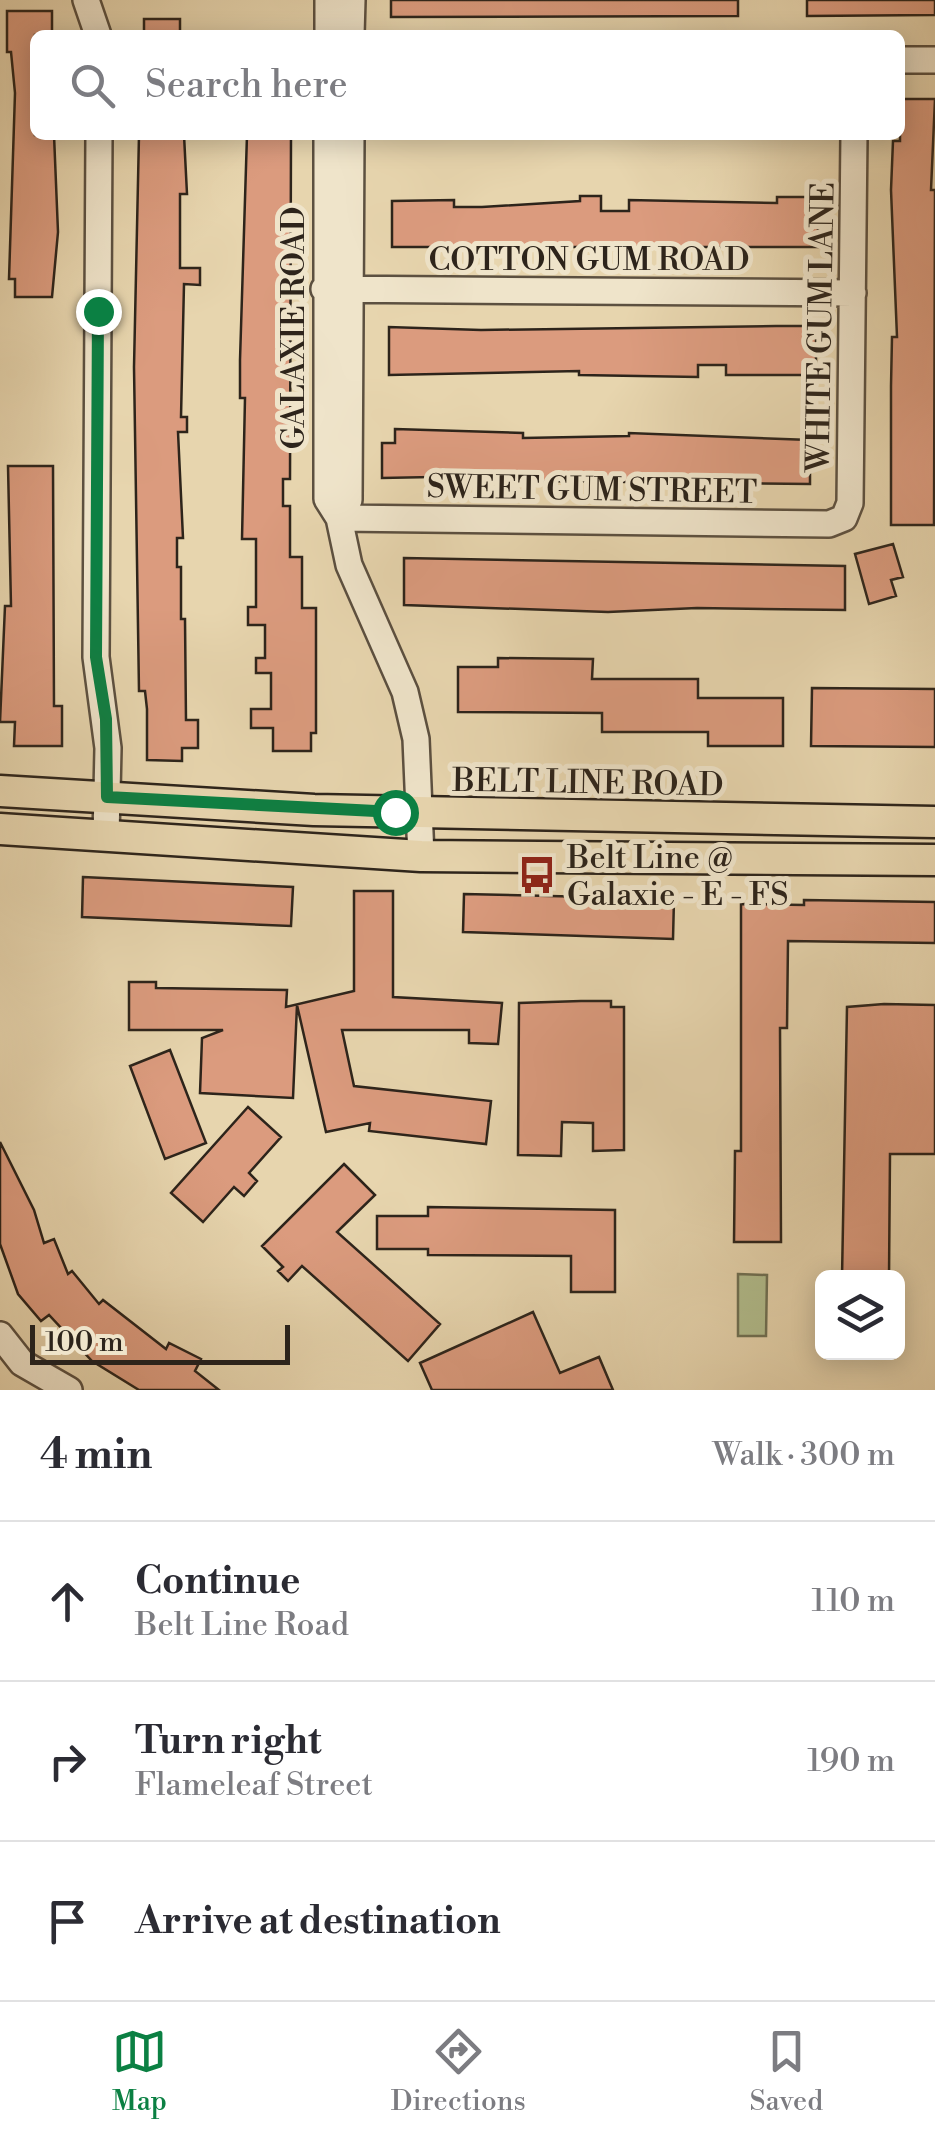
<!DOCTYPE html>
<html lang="en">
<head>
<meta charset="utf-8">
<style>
	body { margin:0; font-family:"Libre Bodoni",serif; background:#f7f7f7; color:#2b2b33 }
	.controls { position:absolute; right:30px; bottom:30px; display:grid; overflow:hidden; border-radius:15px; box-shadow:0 5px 25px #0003 }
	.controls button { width:90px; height:90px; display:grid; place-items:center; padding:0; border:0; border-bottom:2px solid #e1e1e2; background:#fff; color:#2b2b33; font:50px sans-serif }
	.scale { position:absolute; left:30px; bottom:25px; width:260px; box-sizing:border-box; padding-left:10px; border:5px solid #2d241b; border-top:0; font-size:28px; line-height:35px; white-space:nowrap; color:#2d241b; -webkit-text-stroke:8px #efe4ca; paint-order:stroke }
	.stop { position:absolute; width:30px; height:30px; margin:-22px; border:8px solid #0b8043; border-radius:50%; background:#fff }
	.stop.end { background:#0b8043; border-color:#fff; box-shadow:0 2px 10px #0008 }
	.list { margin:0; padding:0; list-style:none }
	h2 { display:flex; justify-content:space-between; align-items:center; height:130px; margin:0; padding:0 40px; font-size:42px }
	h2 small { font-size:32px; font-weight:400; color:#7c7c81 }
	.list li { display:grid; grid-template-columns:65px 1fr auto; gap:30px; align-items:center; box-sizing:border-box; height:160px; padding:0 40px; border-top:2px solid #e1e1e2 }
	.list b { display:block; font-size:38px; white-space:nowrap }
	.list p { margin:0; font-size:32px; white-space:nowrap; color:#7c7c81 }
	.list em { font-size:32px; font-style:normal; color:#7c7c81 }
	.icon { flex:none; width:55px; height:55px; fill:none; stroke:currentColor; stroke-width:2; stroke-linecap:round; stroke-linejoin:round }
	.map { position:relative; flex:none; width:935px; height:1390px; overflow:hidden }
	.search { position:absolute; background:#fff; box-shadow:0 5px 25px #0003; left:30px; right:30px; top:30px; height:110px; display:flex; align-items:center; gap:25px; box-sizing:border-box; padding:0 35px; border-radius:15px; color:#7c7c81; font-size:38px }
	.sheet { height:610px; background:#fff }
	nav { display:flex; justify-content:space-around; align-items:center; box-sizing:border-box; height:140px; border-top:2px solid #e1e1e2; background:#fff; font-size:28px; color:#7c7c81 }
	nav a { display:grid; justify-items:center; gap:5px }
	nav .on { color:#0b8043 }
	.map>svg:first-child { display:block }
	.green { fill:#b2be8e; stroke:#707154; stroke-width:2.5 }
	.building { fill:#db9b7e; stroke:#2d241b; stroke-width:2.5 }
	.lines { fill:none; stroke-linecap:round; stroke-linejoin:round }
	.minor-casing { stroke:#5c5040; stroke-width:30 }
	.major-casing { stroke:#2d241b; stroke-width:35 }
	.minor { stroke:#efe4ca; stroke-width:25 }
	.major { stroke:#e7d5ae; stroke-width:30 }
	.route { stroke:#0b8043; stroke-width:12 }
	.labels { text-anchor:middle; stroke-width:10; stroke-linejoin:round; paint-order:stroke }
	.street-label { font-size:32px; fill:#2d241b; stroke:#efe4ca }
	.poi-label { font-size:32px; fill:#2d241b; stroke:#efe4ca; text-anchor:start }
</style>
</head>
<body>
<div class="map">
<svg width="935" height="1390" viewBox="0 0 935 1390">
	<rect width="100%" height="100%" fill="#e7d5ae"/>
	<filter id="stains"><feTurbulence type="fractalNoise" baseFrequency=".002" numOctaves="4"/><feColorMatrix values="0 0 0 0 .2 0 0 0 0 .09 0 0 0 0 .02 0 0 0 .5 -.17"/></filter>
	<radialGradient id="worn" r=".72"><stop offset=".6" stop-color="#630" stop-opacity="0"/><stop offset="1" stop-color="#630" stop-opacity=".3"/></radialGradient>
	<!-- green -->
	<path class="green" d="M738,1274L767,1275L766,1336H738Z"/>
	<!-- building -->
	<path class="building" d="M391,0H738V16L391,17Z
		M807,0H935V15L807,16Z
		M7,11H52V35H35V135H54L58,232L52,297H15V279H9L15,93L11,52H7Z
		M144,19H180V35H144Z
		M900,99H935L931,190H935L934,525H891V386L892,337H897L891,190L893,141H900Z
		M139,135H184L187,194H180V268H200V285L184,284L181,417H187V432H178L183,538H177V567H181V619H185L186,720H198V748H182V761L147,760V709L145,691H139L134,367Z
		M247,135H291L290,479H283V506H290V557H302V608H316V733H311V751H273V728H251V709H271V673H256V658H265V625H248V607H256V539H242L245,398H240V360Z
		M580,196H601V211H629V200L777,203V197H818V247H392V201L454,200V207H482L580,201Z
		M776,326H816V375H726V365H698V377L579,375V371L389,375V327L481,330Z
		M395,429L523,433V438L629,436V433L810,440V484L539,481V475L382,478V443H395Z
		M8,466H53L54,706H62V746H14L15,722H0L5,606H11Z
		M893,544L903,577L891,580L896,596L869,604L855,554Z
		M404,558L845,566V610L697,608L608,612L404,605Z
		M498,658L593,659L592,679H698V698H783V746H708V732H602V713L458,712V667H498Z
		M812,688L935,689V747L811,746Z
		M83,877L293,887L291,926L82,917Z
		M354,891H393V997L502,1003L498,1044L469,1043V1030H342L354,1086L491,1101L486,1144L369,1131L370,1123L326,1132L297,1005L293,1098L200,1093L202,1038L223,1030H129V982H156V988L287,990L286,1007L354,991Z
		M464,894L674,899L673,939L463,932Z
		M804,900L935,902V943L788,941L787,1028H780L781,1242H734L735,1151H741V904L804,905Z
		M581,1001H611V1007H624V1150L593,1151V1123L562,1122L561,1156L518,1155L519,1003Z
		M884,1004L935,1005V1154H890L889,1278H842L847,1007Z
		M170,1050L206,1143L165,1159L130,1066Z
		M248,1107L281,1137L249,1173L257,1181L244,1196L234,1187L203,1222L171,1193Z
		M0,1142L34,1210L44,1243L54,1239L68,1274L72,1271L99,1304L103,1300L166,1349L169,1343L201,1359L195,1371L219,1390H139L92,1361L49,1315L41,1321L18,1294L0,1244Z
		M344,1164L375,1195L337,1232L440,1324L408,1361L302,1266L288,1281L278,1271L283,1267L262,1246Z
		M428,1207L615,1210V1292H571V1256L428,1255V1249H377V1216H428Z
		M533,1312L560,1373L599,1357L613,1390H432L420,1363Z"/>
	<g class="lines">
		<!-- minor casing -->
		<g class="minor-casing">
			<path id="minor" d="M86,0L98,35
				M328,35V0
				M351,35L352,0
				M900,60H935
				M99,135L96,657L108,748L106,837
				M327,135V499L339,518L349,565L405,692L416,739L421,856
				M324,289L853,293
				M339,518L829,524L844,518L850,503L854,135
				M339,518L349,500L351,135
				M0,1335L22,1363L69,1390"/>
		</g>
		<!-- major casing -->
		<g class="major-casing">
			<path id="major" d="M0,791L314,810L935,822
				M0,829L421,856L935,860"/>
		</g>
		<!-- minor -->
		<use href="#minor" class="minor"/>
		<!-- major -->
		<use href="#major" class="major"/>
	</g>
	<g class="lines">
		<!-- route -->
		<path class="route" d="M98,311L96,657L106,719L107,797L395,812"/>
	</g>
	<!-- icons -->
	<defs>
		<g id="bus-bare" transform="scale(3)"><path d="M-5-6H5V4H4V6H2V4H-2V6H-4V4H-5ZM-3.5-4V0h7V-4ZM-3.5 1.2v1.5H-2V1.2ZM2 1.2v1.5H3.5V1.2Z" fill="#8f2418" stroke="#efe4ca" stroke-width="2.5" paint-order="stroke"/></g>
	</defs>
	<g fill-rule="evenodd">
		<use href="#bus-bare" x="537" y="875"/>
	</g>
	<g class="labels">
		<!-- street labels -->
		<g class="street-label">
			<text x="589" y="270">COTTON GUM ROAD</text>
			<text transform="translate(820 327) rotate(-89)" y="11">WHITE GUM LANE</text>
			<text transform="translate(293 328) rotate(-90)" y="11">GALAXIE ROAD</text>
			<text transform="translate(592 489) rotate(1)" y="11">SWEET GUM STREET</text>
			<text transform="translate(588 782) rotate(1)" y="11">BELT LINE ROAD</text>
		</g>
		<!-- poi labels -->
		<g class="poi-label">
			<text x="567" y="868">Belt Line @<tspan x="567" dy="37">Galaxie - E - FS</tspan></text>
		</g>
	</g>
	<rect width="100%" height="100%" filter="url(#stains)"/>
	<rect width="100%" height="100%" fill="url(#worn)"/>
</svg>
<div class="controls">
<button><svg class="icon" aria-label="layers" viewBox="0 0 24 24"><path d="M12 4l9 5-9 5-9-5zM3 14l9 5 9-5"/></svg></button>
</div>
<div class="scale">100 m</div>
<div class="stop" style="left:395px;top:812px"></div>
<div class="stop end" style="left:98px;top:311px"></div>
<div class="search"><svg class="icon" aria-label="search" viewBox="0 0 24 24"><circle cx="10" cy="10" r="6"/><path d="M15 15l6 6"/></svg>Search here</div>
</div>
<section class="sheet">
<h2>4 min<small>Walk · 300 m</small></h2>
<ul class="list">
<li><svg class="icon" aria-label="ahead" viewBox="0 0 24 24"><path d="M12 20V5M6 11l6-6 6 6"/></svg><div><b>Continue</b><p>Belt Line Road</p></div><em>110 m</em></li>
<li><svg class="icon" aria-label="right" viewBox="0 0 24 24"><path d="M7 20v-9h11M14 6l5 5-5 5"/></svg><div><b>Turn right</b><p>Flameleaf Street</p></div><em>190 m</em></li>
<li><svg class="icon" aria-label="arrive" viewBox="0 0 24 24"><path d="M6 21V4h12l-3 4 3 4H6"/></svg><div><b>Arrive at destination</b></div></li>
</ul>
</section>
<nav>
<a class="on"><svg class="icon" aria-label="map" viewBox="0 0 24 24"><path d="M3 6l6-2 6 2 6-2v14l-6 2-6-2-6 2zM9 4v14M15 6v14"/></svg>Map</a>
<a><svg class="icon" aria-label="directions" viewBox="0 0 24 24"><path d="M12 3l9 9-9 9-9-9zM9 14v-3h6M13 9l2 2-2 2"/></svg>Directions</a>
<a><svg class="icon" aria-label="saved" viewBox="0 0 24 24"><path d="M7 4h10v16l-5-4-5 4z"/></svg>Saved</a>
</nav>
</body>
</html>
